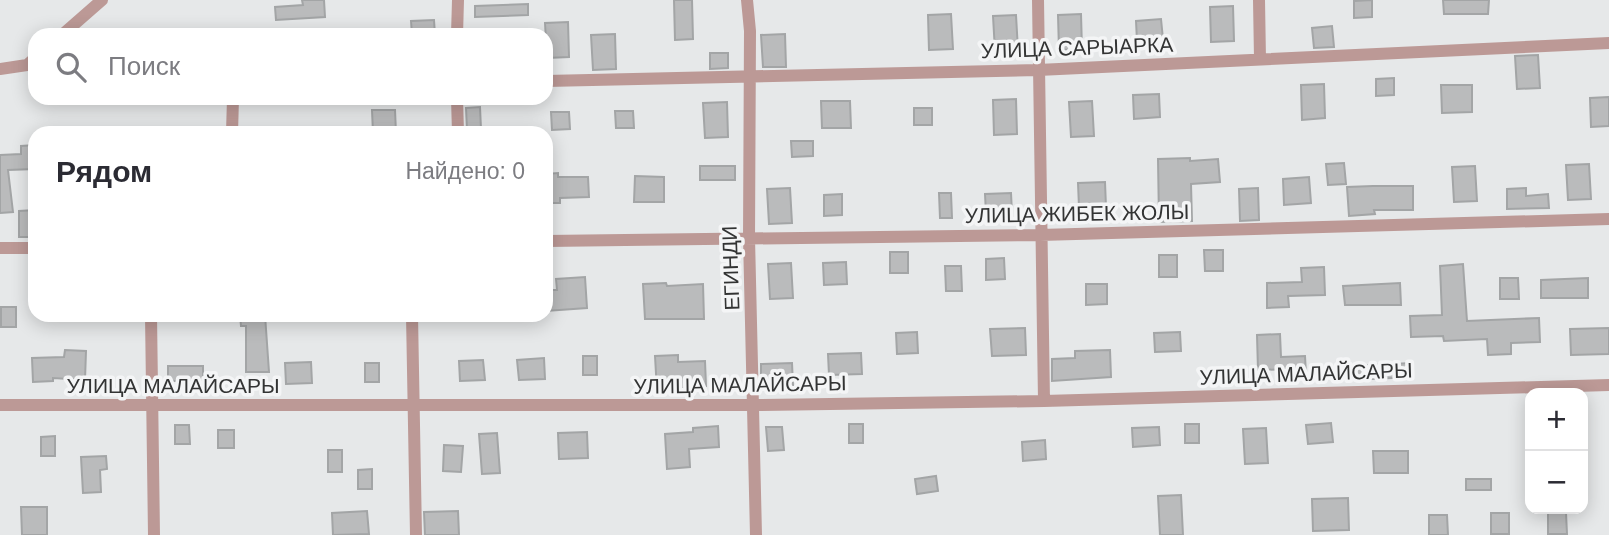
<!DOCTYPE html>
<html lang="ru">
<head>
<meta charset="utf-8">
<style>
	body { margin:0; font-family:Arial,sans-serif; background:#f2f2f3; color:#2b2b33 }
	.controls { position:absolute; right:21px; bottom:21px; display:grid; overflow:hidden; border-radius:14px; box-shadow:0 4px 18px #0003 }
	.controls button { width:63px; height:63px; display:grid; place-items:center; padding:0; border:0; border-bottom:2px solid #e1e1e2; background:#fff; color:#2b2b33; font:35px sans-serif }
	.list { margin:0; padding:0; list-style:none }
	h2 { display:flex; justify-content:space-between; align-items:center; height:91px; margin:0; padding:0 28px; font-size:30px }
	h2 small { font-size:23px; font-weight:400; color:#7c7c81 }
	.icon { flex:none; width:38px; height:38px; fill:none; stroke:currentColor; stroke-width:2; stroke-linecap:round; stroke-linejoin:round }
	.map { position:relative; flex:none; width:1609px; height:535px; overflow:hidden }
	.search { position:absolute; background:#fff; box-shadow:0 4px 18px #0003; left:28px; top:28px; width:525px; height:77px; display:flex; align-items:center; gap:18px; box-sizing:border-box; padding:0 24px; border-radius:21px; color:#7c7c81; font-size:26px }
	.panel { position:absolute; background:#fff; box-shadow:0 4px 18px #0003; left:28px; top:126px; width:525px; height:196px; border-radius:21px }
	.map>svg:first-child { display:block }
	.building { fill:#babbbc; stroke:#a3a5a6; stroke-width:2 }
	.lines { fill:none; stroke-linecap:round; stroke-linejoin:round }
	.street { stroke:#bc9996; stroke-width:12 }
	.labels { text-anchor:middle; stroke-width:7; stroke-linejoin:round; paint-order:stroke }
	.street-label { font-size:21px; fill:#333434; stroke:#f4f5f6 }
</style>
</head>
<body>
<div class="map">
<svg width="1609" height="535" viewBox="0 0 1609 535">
	<rect width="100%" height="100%" fill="#e6e8e9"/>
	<!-- building -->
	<path class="building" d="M302,0H324L325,17L276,20L275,7L303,5Z
		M674,0H692L693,39L675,40Z
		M1372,0V17L1354,18V1Z
		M1443,0H1489L1488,14H1444Z
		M528,4V15L475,17V6Z
		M1233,6L1234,41L1211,42L1210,7Z
		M951,14L953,49L929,50L928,15Z
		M1081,14L1082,49L1059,50L1058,15Z
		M1016,15L1018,50L995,51L993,16Z
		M1161,19L1163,39L1137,41L1136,21Z
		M434,20L435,35H412L411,21Z
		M568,22L569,57L547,58L545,23Z
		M1332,26L1334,47L1314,48L1312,28Z
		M615,34L616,69L593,70L591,35Z
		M785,34L786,67H763L761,35Z
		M710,53H728V68L710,69Z
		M1538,55L1540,88L1517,89L1515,56Z
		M1394,78V95L1376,96V79Z
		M1324,84L1325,118L1302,120L1301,85Z
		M1441,85H1472V112L1442,113Z
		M1159,94L1160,117L1134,119L1133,95Z
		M1609,97V126L1591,127L1590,98Z
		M1016,99L1017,134L994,135L993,100Z
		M821,101H850L851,128H822Z
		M1092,101L1094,136L1071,137L1069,102Z
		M727,102L728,137L705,138L703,103Z
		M480,107L481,129L467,130L466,108Z
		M914,108H932V125H914Z
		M372,110H395L396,133H373Z
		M615,111H633L634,128H616Z
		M551,112H569L570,129L552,130Z
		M791,141H813V156L792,157Z
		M35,145V169L8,170L13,212L0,213V155L21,154V146Z
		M1190,158V161L1218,159L1220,182L1191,184L1192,221L1159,222L1158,159Z
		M1344,163L1346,184L1328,185L1326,164Z
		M1589,164L1591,199L1568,200L1566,165Z
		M700,166H735V180H700Z
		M1475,166L1477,201L1454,202L1452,167Z
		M558,173V177H588L589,197L560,198V203H546V174Z
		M635,176L664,177V202H634Z
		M1309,177L1311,203L1284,205L1283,179Z
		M1105,182L1106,207H1079L1078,183Z
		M1373,186H1413V210H1374L1375,214L1349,216L1347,187Z
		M790,188L792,223L769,224L767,189Z
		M1258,188L1259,220L1240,221L1239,189Z
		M1526,188V196L1548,194L1549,208L1507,209V189Z
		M939,193H951L952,218H940Z
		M1011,193L1012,213L986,214L985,194Z
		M842,194V215L824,216V195Z
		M35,210V237H19V211Z
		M1204,250H1223V271H1205Z
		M890,252H908V273H890Z
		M1159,255H1177V277H1159Z
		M1004,258L1005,279L986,280V259Z
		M846,262L847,284L824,285L823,263Z
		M791,263L793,298L770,299L768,264Z
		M1463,264L1467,321L1539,318L1540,342L1511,343V354L1488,355L1487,339L1444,341L1443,336L1411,337L1410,316L1442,315L1440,266Z
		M945,266H961L962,291H946Z
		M1324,267L1325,295L1288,296L1289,307L1267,308V283L1302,282L1301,268Z
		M585,277L587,308L546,311V290H557L556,279Z
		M1500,278H1518L1519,299H1500Z
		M1588,278V298H1541V280Z
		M666,283L667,286L703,284L704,319H645L643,284Z
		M1400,283L1401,305H1345L1343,286Z
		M1086,284H1107V304L1086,305Z
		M1,307H16V327H1Z
		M240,315H265L269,372H246V326H241Z
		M1025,328L1026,355L992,356L990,329Z
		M1609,328V354L1571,355L1570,329Z
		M917,332L918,353L897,354L896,333Z
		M1180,332L1181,351L1155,352L1154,333Z
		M1280,334L1281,357L1305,356L1306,374L1292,375L1291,369L1258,370L1257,335Z
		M65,350L86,351L85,380L53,378V381L33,382L32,358L64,357Z
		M1110,350L1111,377L1052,381V359L1075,358V351Z
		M861,353L862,374L829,375L828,354Z
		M678,355V362L705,361L706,386L657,391L655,356Z
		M583,356H597V375H583Z
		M544,358L545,379L519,380L517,360Z
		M483,360L485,380L460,381L459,361Z
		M311,362L312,383L286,384L285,363Z
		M365,363H379V382H365Z
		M792,363L793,385L761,386V364Z
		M1411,363L1412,377L1352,380V366Z
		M168,366H203V381H168Z
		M1331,423L1333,442L1308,444L1306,425Z
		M849,424H863V443H849Z
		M1185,424H1199V443H1185Z
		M175,425H189L190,444H175Z
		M718,426L719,447L689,449L690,467L667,469L665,434L693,432V428Z
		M766,427H782L784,450L768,451Z
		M1159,427L1160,445L1133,447L1132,428Z
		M1266,428L1268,463L1245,464L1243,429Z
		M218,430H234V448H218Z
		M587,432L588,458L559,459L558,433Z
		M497,433L500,473L482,474L479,434Z
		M55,436V456H41V437Z
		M1045,440L1046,459L1023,461L1022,442Z
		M444,445L463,446L461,472L443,471Z
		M328,450H342V472H328Z
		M1373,451H1408V473H1374Z
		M106,456L107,469L100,470L101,492L83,493L81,457Z
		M372,469V489H358V470Z
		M936,476L938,491L917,494L915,479Z
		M1466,479H1491V490H1466Z
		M1181,495L1183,535H1160L1158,496Z
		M1348,498L1349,530L1313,531L1312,499Z
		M21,507H47V535H22Z
		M367,511L369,534L333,535L332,513Z
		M458,511L459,535H425L424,512Z
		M1491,513H1509V534H1491Z
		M1548,513H1566L1567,534H1548Z
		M1429,515H1447L1448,535H1429Z"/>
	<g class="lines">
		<!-- street -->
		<path class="street" d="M747,0L750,31L749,238L756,535
			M1038,0L1044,401
			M1259,0L1260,59
			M62,35L102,0
			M457,35L458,0
			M0,69L27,65L35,58
			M546,81L1038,70L1609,43
			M457,98L458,133
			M232,133L233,98
			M546,241L1040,235L1609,219
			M0,248H35
			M151,315L154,535
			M412,315L416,535
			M0,405H755L1044,401L1609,385"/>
	</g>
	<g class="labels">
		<!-- street labels -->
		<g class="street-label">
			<text transform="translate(1077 48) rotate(-2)" y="7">УЛИЦА САРЫАРКА</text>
			<text transform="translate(1077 214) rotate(-1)" y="7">УЛИЦА ЖИБЕК ЖОЛЫ</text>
			<text transform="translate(731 268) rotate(-92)" y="7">ЕГИНДИ</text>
			<text transform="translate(1306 374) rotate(-2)" y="7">УЛИЦА МАЛАЙСАРЫ</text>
			<text transform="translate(740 385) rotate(-1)" y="7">УЛИЦА МАЛАЙСАРЫ</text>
			<text x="173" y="393">УЛИЦА МАЛАЙСАРЫ</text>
		</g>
	</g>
</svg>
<div class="controls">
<button>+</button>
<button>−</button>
</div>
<div class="search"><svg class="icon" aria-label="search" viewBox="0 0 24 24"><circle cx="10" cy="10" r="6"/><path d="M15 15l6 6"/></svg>Поиск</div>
<section class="panel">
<h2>Рядом<small>Найдено: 0</small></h2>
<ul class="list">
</ul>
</section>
</div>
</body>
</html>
